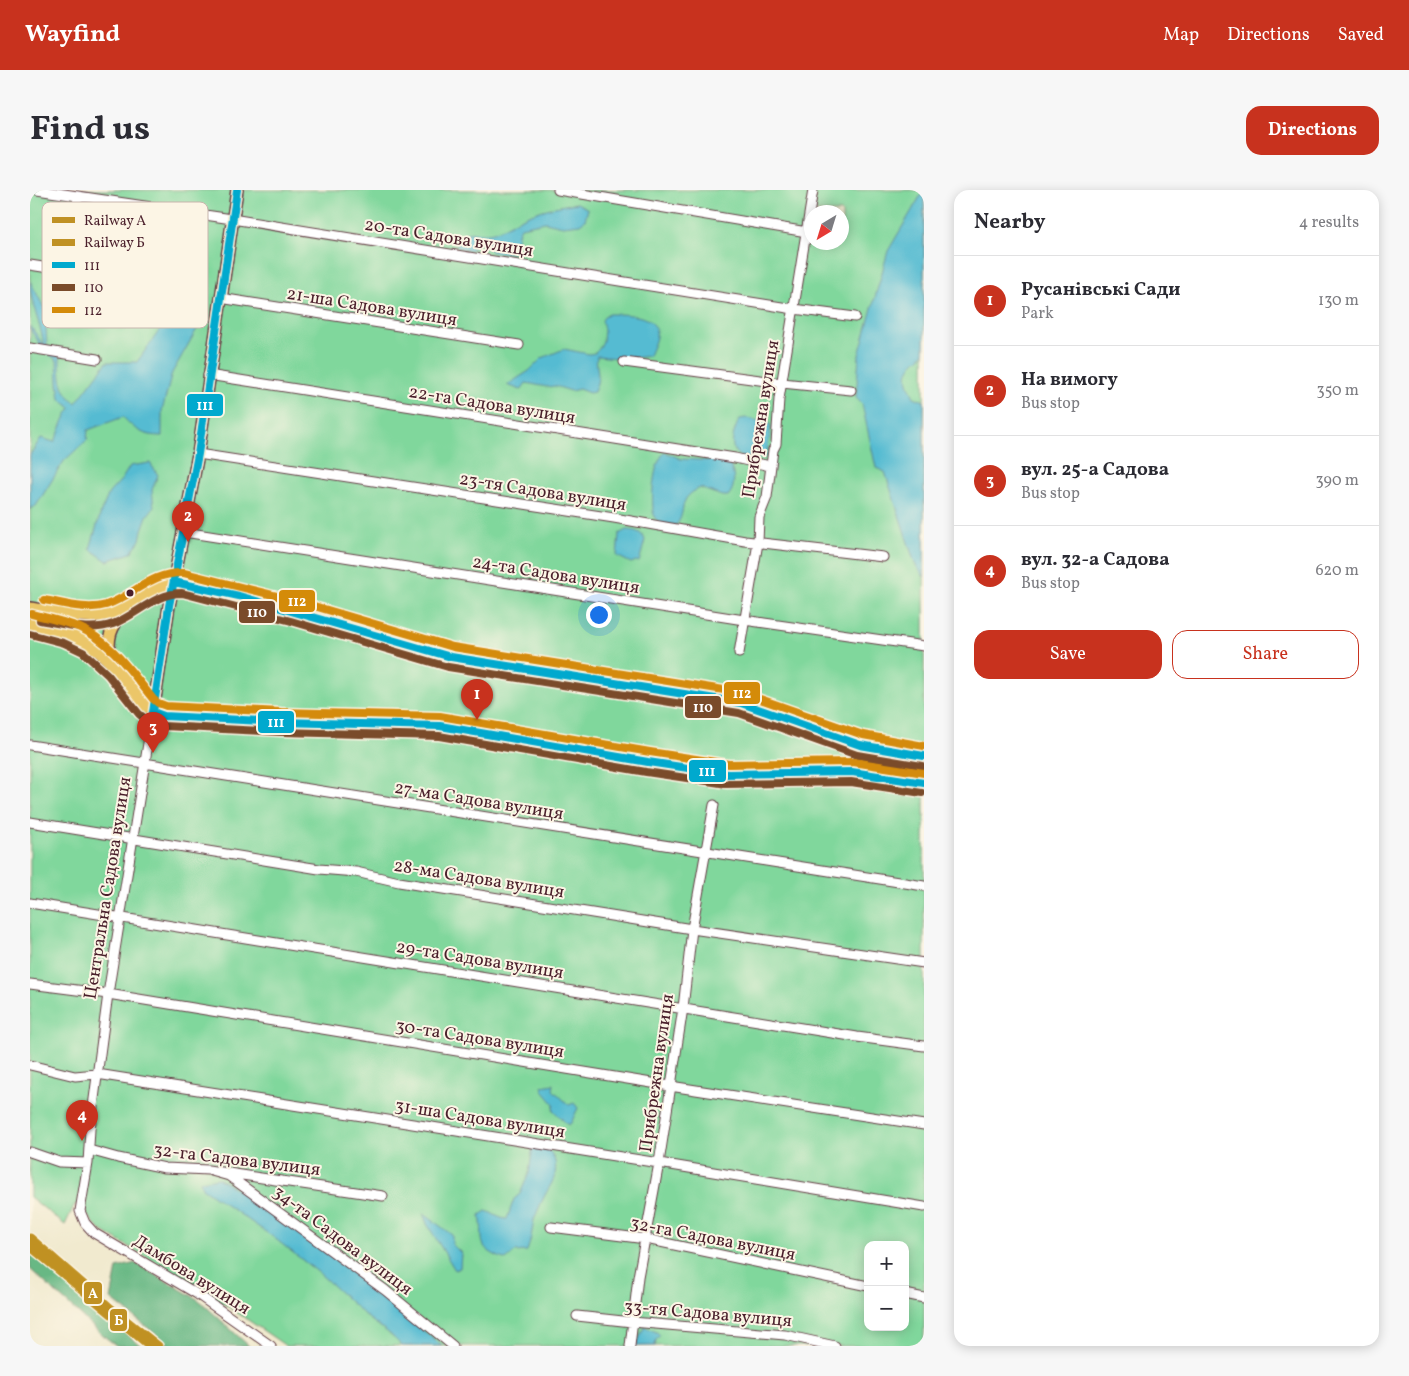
<!DOCTYPE html>
<html lang="en">
<head>
<meta charset="utf-8">
<style>
	body { margin:0; font-family:Vollkorn,serif; background:#f7f7f7; color:#2b2b33 }
	.controls { position:absolute; right:15px; bottom:15px; display:grid; overflow:hidden; border-radius:10px; box-shadow:0 2px 12px #0003 }
	.controls button { width:45px; height:45px; display:grid; place-items:center; padding:0; border:0; border-bottom:1px solid #e1e1e2; background:#fff; color:#2b2b33; font:25px sans-serif }
	.compass { position:absolute; left:774px; top:15px; width:45px; height:45px; border-radius:50%; background:#fff; box-shadow:0 2px 12px #0003; rotate:218deg }
	.you { position:absolute; left:568px; top:424px; width:18px; height:18px; margin:-12px; border:4px solid #fff; border-radius:50%; background:#1a73e8; box-shadow:0 0 0 8px #1a73e833 }
	.badge { display:grid; place-items:center; width:32px; height:32px; border-radius:50%; background:#c8321e; color:#fff; font-size:16px; font-weight:700 }
	.pin { position:absolute; translate:-50% -41px; filter:drop-shadow(0 1px 2px #0008) }
	.pin::after { content:''; position:absolute; top:26px; width:18px; height:15px; background:inherit; clip-path:polygon(0 0,100% 0,50% 100%) }
	.list { margin:0; padding:0; list-style:none }
	h2 { display:flex; justify-content:space-between; align-items:center; height:65px; margin:0; padding:0 20px; font-size:21px }
	h2 small { font-size:16px; font-weight:400; color:#7c7c81 }
	.list li { display:grid; grid-template-columns:32px 1fr auto; gap:15px; align-items:center; box-sizing:border-box; height:90px; padding:0 20px; border-top:1px solid #e1e1e2 }
	.list b { display:block; font-size:19px; white-space:nowrap }
	.list p { margin:0; font-size:16px; white-space:nowrap; color:#7c7c81 }
	.list em { font-size:16px; font-style:normal; color:#7c7c81 }
	.actions { display:flex; gap:10px; padding:15px 20px }
	.actions a { flex:1; padding:11px 0; border:1px solid #c8321e; border-radius:15px; text-align:center; font-size:18px; color:#c8321e }
	.actions .main { background:#c8321e; color:#fff }
	.map { position:relative; flex:none; width:894px; height:1156px; overflow:hidden; border-radius:15px }
	header { display:flex; align-items:center; gap:30px; box-sizing:border-box; height:70px; padding:0 25px; background:#c8321e; color:#fff }
	header strong { font-size:24px }
	nav { display:flex; gap:28px; margin-inline-start:auto; font-size:18px }
	.intro { display:flex; align-items:center; justify-content:space-between; box-sizing:border-box; height:120px; padding:0 30px }
	h1 { margin:0; font-size:35px }
	.button { padding:12px 22px; border-radius:15px; background:#c8321e; color:#fff; font-size:18px; font-weight:700 }
	main { display:flex; gap:30px; padding:0 30px }
	aside { flex:1; background:#fff; border-radius:15px; box-shadow:0 2px 12px #0003 }
	.map>svg:first-child { display:block }
	.green { fill:#80d79c; stroke:#657b64; fill-rule:evenodd }
	.forest { fill:#68b884; stroke:#596c58 }
	.water { fill:#54bbd2; stroke:#4f6d7e }
	.lines { fill:none; stroke-linecap:round; stroke-linejoin:round }
	.minor-casing { stroke:#633d44; stroke-width:11 }
	.major-casing { stroke:#633d44; stroke-width:14 }
	.minor { stroke:#fff; stroke-width:9 }
	.major { stroke:#ebc669; stroke-width:11 }
	.bus-1-casing { stroke:#fcf5e5; stroke-width:11 }
	.bus-2-casing { stroke:#fcf5e5; stroke-width:11 }
	.bus-3-casing { stroke:#fcf5e5; stroke-width:11 }
	.bus-1 { stroke:#00a9ce; stroke-width:8 }
	.bus-2 { stroke:#7a4b2a; stroke-width:8 }
	.bus-3 { stroke:#d48b09; stroke-width:8 }
	.rail-1-casing { stroke:#fcf5e5; stroke-width:12 }
	.rail-2-casing { stroke:#fcf5e5; stroke-width:12 }
	.rail-1 { stroke:#c09123; stroke-width:9 }
	.rail-2 { stroke:#c09123; stroke-width:9 }
	.bus-dot { fill:#4a1f2b; stroke:#fcf5e5; stroke-width:2 }
	.labels { text-anchor:middle; stroke-width:4; stroke-linejoin:round; paint-order:stroke }
	.street-label { font-size:18px; fill:#4a1f2b; stroke:#fcf5e5 }
	.key { fill:#fcf5e5; stroke:#c7b5ad; stroke-width:1 }
	.key-label { font-size:14px; fill:#4a1f2b }
	.line-badge { stroke:#fcf5e5; stroke-width:2 }
	.badge-label { font-size:14px; text-anchor:middle; font-weight:bold; fill:#fff }
</style>
</head>
<body>
<header>
<strong>Wayfind</strong>
<nav><a>Map</a><a>Directions</a><a>Saved</a></nav>
</header>
<div class="intro"><h1>Find us</h1><a class="button">Directions</a></div>
<main>
<div class="map">
<svg width="894" height="1156" viewBox="0 0 894 1156">
	<rect width="100%" height="100%" fill="#fcf5e5"/>
	<filter id="ink" filterUnits="userSpaceOnUse"><feTurbulence type="fractalNoise" baseFrequency=".02" numOctaves="2"/><feDisplacementMap in="SourceGraphic" scale="10" xChannelSelector="R" yChannelSelector="G"/><feConvolveMatrix kernelMatrix="1 2 1 2 8 2 1 2 1" color-interpolation-filters="sRGB"/></filter>
	<filter id="wash" filterUnits="userSpaceOnUse"><feTurbulence type="fractalNoise" baseFrequency=".0096" numOctaves="4" result="noise"/><feDisplacementMap in="SourceGraphic" scale="20" xChannelSelector="R" yChannelSelector="G"/><feGaussianBlur stdDeviation="1.12" result="paint"/><feColorMatrix in="noise" values="0 0 0 0 0 0 0 0 0 0 0 0 0 0 0 0 0 1.4 0 .05"/><feComposite in="paint" operator="in"/></filter>
	<g filter="url(#wash)">
		<rect width="100%" height="100%" fill="#f1eacf"/>
		<!-- green -->
		<path class="green" d="M0,0H894V1156H256L196,1115L69,1039L55,1023V1017L45,1014L35,1035L0,1007ZM782,22H812V52H782ZM838,1055H875V1137H838Z"/>
		<!-- forest -->
		<path class="forest" d="M0,1063L111,1156H87L71,1144L0,1079Z
			M105,1073L169,1110L219,1156H141L81,1109L87,1078Z"/>
		<!-- water -->
		<path class="water" d="M894,0V161C893,166 890,167 887,170C872,183 877,192 884,207L894,211V387L885,374L855,282L846,278L832,214L826,208L829,165L858,61Z
			M547,13L558,19L555,30L550,34L533,36L515,32L491,37C485,47 489,54 484,63L462,62L454,55L449,53L439,61L427,57V51C435,38 446,44 458,43C469,42 481,33 490,29C508,20 527,16 547,13Z
			M164,58L179,65L175,97L167,139L142,183L132,221V246C113,246 105,240 93,227L58,240L57,250L34,271L6,316L0,319V265L11,248L24,252C31,241 33,228 41,218L30,209L28,193L27,170L10,158C10,149 0,144 0,135L14,156C11,134 0,114 0,91L18,125L16,135L17,159L30,167C30,185 30,201 46,213L77,172H107L129,141L153,95Z
			M577,124C593,124 630,123 626,147C625,153 621,160 619,166L597,169L567,166C565,181 572,183 564,202L559,203L549,199L541,201L525,196L517,197L496,193L491,200L477,195L499,181L512,168L534,159L559,164L565,163L569,159L573,151L574,140L572,130Z
			M716,228L739,233L741,237L737,264L735,268C727,267 718,270 710,266C697,260 704,238 710,229Z
			M635,262L651,269L688,271L699,274C705,283 706,298 698,306H692L670,298C666,300 662,302 659,305C650,313 655,326 646,335L630,333L624,327C621,311 622,274 635,262Z
			M120,273L128,285L122,300L124,317L117,326L112,340L110,350L101,363L77,371L60,359L71,322L79,303L92,289L100,276Z
			M596,340C605,340 612,342 615,350L609,372L606,371L601,373L587,366L589,344Z
			M524,894L523,900L539,915L544,913L548,918L541,933L538,935L523,920L524,914L514,902L512,896Z
			M503,956C520,955 528,968 525,984C524,991 518,999 515,1005C511,1013 507,1022 504,1030C502,1041 501,1051 497,1061L485,1062L476,1070C444,1057 455,1053 450,1025L456,1021C463,1023 469,1029 477,1029L484,1009L490,1004L499,983Z
			M188,988C268,1036 340,1097 412,1156H372L360,1144L338,1128L289,1083L243,1047L172,998L170,991Z
			M393,1023L422,1045V1054L431,1063L430,1078L425,1080L397,1034Z
			M615,1136C620,1141 626,1140 630,1145L626,1150L625,1156H605Z"/>
	</g>
	<g filter="url(#ink)">
		<g class="lines">
			<!-- minor casing -->
			<g class="minor-casing">
				<path id="minor" d="M7,0L202,29L764,119L825,127
					M528,0L777,42
					M0,75L137,97
					M39,80L48,6
					M190,108L489,155
					M0,158L67,169
					M594,172L752,193L821,200
					M178,185L705,268L740,276
					M168,264L584,328L715,351L853,367
					M154,342L714,430L894,456
					M709,463L728,353L729,327L737,307L743,260L746,254L749,209L783,0
					M123,522L78,804L60,939L58,973L50,1021L55,1033L64,1043L167,1104L241,1156
					M0,555L894,696
					M0,632L289,679L326,682L369,692L662,739L894,773
					M0,713L827,847L894,856
					M0,794L78,804L640,896L894,935
					M0,875L45,886L67,884L629,973L894,1017
					M59,960L88,968L135,978L178,980L353,1006
					M0,962L29,972L58,973
					M178,980L199,986L355,1100L423,1156
					M521,1037L616,1049L838,1096
					M875,1104L894,1108
					M547,1126L602,1132L755,1145L805,1156
					M600,1156L608,1087L629,973L653,818L662,739L684,615"/>
			</g>
			<!-- major casing -->
			<g class="major-casing">
				<path id="major" d="M0,418C22,421 56,430 76,425C102,419 125,389 153,393L264,421L421,467L711,513L830,555L894,566
					M0,434C16,438 34,441 48,448C78,462 95,492 116,516L123,522L134,526L251,532L410,536L618,572L698,584L822,582L894,593
					M81,473C76,448 80,438 96,419
					M123,522L139,416L168,264L207,0"/>
			</g>
			<!-- minor -->
			<use href="#minor" class="minor"/>
			<!-- major -->
			<use href="#major" class="major"/>
			<!-- bus-1 casing -->
			<g class="bus-1-casing">
				<path id="bus-1" d="M207,0L168,264L139,416L123,522L134,526L251,532L410,536L618,572L698,584L822,582L894,593
					M144,392L209,406L421,467L711,513L830,555L894,566"/>
			</g>
			<!-- bus-2 casing -->
			<g class="bus-2-casing">
				<path id="bus-2" d="M10,430C33,434 60,442 83,434C107,425 125,403 152,403L261,431L418,477L709,523L827,565L892,576
					M0,444L34,453L53,462L78,485L109,524L118,531L133,536L251,542L409,546L616,582L697,594L821,592L892,603"/>
			</g>
			<!-- bus-3 casing -->
			<g class="bus-3-casing">
				<path id="bus-3" d="M14,410C33,413 56,421 76,415C105,405 120,382 154,383L267,411L423,457L713,503L833,545L894,556
					M2,424C18,428 33,431 48,437C81,451 101,482 123,509L128,513L136,516L251,522L410,526L620,562L699,574L823,572L894,583"/>
			</g>
			<!-- bus-1 -->
			<use href="#bus-1" class="bus-1"/>
			<!-- bus-2 -->
			<use href="#bus-2" class="bus-2"/>
			<!-- bus-3 -->
			<use href="#bus-3" class="bus-3"/>
			<!-- rail-1 casing -->
			<g class="rail-1-casing">
				<path id="rail-1" d="M0,1048L78,1116L128,1156"/>
			</g>
			<!-- rail-2 casing -->
			<g class="rail-2-casing">
				<path id="rail-2" d="M0,1056L120,1156"/>
			</g>
			<!-- rail-1 -->
			<use href="#rail-1" class="rail-1"/>
			<!-- rail-2 -->
			<use href="#rail-2" class="rail-2"/>
		</g>
	</g>
	<!-- markers -->
	<circle class="bus-dot" cx="100" cy="403" r="4.5"/>
	<g class="labels">
		<!-- street labels -->
		<g class="street-label">
			<text transform="translate(419 47) rotate(9)" y="6">20-та Садова вулиця</text>
			<text transform="translate(342 116) rotate(9)" y="6">21-ша Садова вулиця</text>
			<text transform="translate(462 214) rotate(9)" y="6">22-га Садова вулиця</text>
			<text transform="translate(730 229) rotate(-81)" y="6">Прибрежна вулиця</text>
			<text transform="translate(513 301) rotate(9)" y="6">23-тя Садова вулиця</text>
			<text transform="translate(526 384) rotate(9)" y="6">24-та Садова вулиця</text>
			<text transform="translate(449 610) rotate(9)" y="6">27-ма Садова вулиця</text>
			<text transform="translate(449 688) rotate(9)" y="6">28-ма Садова вулиця</text>
			<text transform="translate(77 698) rotate(-81)" y="6">Центральна Садова вулиця</text>
			<text transform="translate(450 769) rotate(9)" y="6">29-та Садова вулиця</text>
			<text transform="translate(450 848) rotate(9)" y="6">30-та Садова вулиця</text>
			<text transform="translate(626 883) rotate(-82)" y="6">Прибрежна вулиця</text>
			<text transform="translate(450 928) rotate(9)" y="6">31-ша Садова вулиця</text>
			<text transform="translate(207 969) rotate(7)" y="6">32-га Садова вулиця</text>
			<text transform="translate(683 1048) rotate(11)" y="6">32-га Садова вулиця</text>
			<text transform="translate(313 1050) rotate(37)" y="6">34-та Садова вулиця</text>
			<text transform="translate(162 1084) rotate(32)" y="6">Дамбова вулиця</text>
			<text transform="translate(678 1123) rotate(5)" y="6">33-тя Садова вулиця</text>
		</g>
	</g>
	<!-- legend -->
	<rect x="12" y="12" width="166" height="126" rx="8" class="key"/>
	<rect x="22" y="27" width="23" height="6" fill="#c09123"/>
	<rect x="22" y="49" width="23" height="7" fill="#c09123"/>
	<rect x="22" y="72" width="23" height="6" fill="#00a9ce"/>
	<rect x="22" y="94" width="23" height="7" fill="#7a4b2a"/>
	<rect x="22" y="117" width="23" height="6" fill="#d48b09"/>
	<g class="key-label">
		<text x="54" y="35">Railway A</text>
		<text x="54" y="57">Railway Б</text>
		<text x="54" y="80">111</text>
		<text x="54" y="102">110</text>
		<text x="54" y="125">112</text>
	</g>
	<g class="line-badge">
		<rect x="156" y="203" width="38" height="24" rx="5" fill="#00a9ce"/>
		<rect x="248" y="399" width="38" height="24" rx="5" fill="#d48b09"/>
		<rect x="208" y="410" width="38" height="24" rx="5" fill="#7a4b2a"/>
		<rect x="693" y="491" width="38" height="24" rx="5" fill="#d48b09"/>
		<rect x="654" y="505" width="38" height="24" rx="5" fill="#7a4b2a"/>
		<rect x="227" y="520" width="38" height="24" rx="5" fill="#00a9ce"/>
		<rect x="658" y="569" width="39" height="24" rx="5" fill="#00a9ce"/>
		<rect x="53" y="1091" width="20" height="24" rx="5" fill="#c09123"/>
		<rect x="79" y="1118" width="19" height="24" rx="5" fill="#c09123"/>
	</g>
	<g class="badge-label">
		<text x="175" y="220">111</text>
		<text x="267" y="416">112</text>
		<text x="227" y="427">110</text>
		<text x="712" y="508">112</text>
		<text x="673" y="522">110</text>
		<text x="246" y="537">111</text>
		<text x="677" y="586">111</text>
		<text x="63" y="1108">A</text>
		<text x="89" y="1135">Б</text>
	</g>
</svg>
<div class="controls">
<button>+</button>
<button>−</button>
</div>
<svg class="compass" viewBox="-18 -18 36 36"><path d="M0-13l5 13h-10z" fill="#e53935"/><path d="M0 13l5-13h-10z" fill="#7c7c81"/></svg>
<div class="you"></div>
<div class="pin badge" style="left:447px;top:530px">1</div>
<div class="pin badge" style="left:158px;top:352px">2</div>
<div class="pin badge" style="left:123px;top:563px">3</div>
<div class="pin badge" style="left:52px;top:951px">4</div>
</div>
<aside>
<h2>Nearby<small>4 results</small></h2>
<ul class="list">
<li><span class="badge">1</span><div><b>Русанівські Сади</b><p>Park</p></div><em>130 m</em></li>
<li><span class="badge">2</span><div><b>На вимогу</b><p>Bus stop</p></div><em>350 m</em></li>
<li><span class="badge">3</span><div><b>вул. 25-а Садова</b><p>Bus stop</p></div><em>390 m</em></li>
<li><span class="badge">4</span><div><b>вул. 32-а Садова</b><p>Bus stop</p></div><em>620 m</em></li>
</ul>
<div class="actions"><a class="main">Save</a><a>Share</a></div>
</aside>
</main>
</body>
</html>
